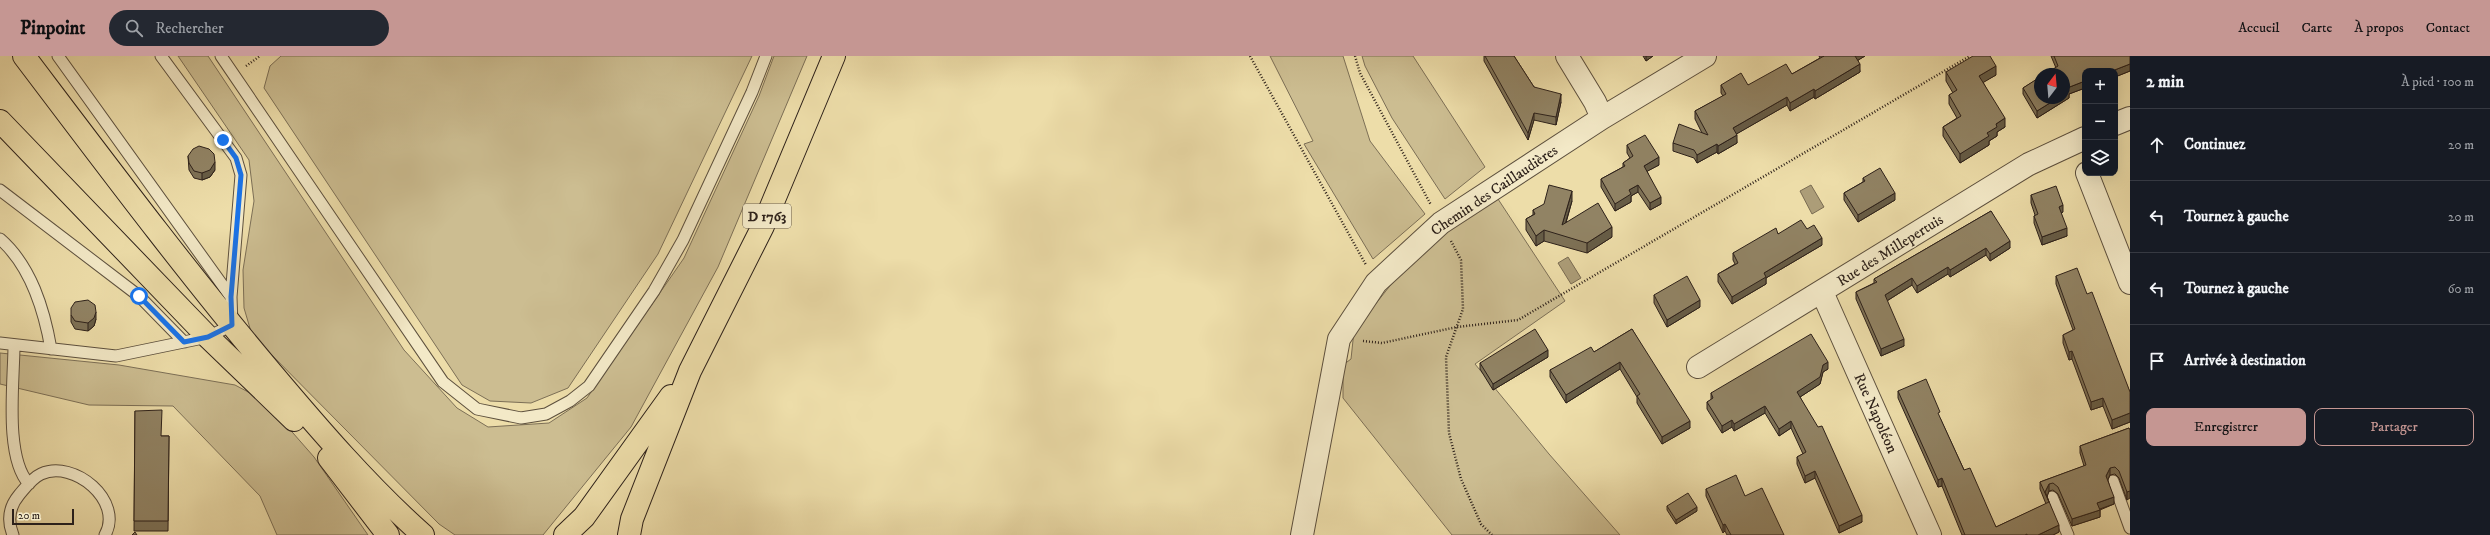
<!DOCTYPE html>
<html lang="fr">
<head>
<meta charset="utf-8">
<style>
	body { margin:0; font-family:"IM FELL DW Pica",serif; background:#242831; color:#f1f3f6 }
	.controls { position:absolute; right:12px; top:12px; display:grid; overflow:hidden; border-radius:8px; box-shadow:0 4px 16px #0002 }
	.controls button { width:36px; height:36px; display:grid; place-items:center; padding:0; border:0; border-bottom:1px solid #363941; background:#171b24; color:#f1f3f6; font:20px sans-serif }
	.compass { position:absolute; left:2034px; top:12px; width:36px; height:36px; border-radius:50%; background:#171b24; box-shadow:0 4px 16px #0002; rotate:16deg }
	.scale { position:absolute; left:12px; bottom:10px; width:62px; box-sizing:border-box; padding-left:4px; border:2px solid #2d211a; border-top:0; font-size:11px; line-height:14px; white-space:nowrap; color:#2d211a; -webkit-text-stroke:3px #f3e9c7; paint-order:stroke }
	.stop { position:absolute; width:12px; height:12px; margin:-9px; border:3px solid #1a73e8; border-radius:50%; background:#fff }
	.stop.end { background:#1a73e8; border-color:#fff; box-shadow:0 1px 4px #0008 }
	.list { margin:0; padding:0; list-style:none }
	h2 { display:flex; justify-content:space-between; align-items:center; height:52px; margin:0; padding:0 16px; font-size:17px }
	h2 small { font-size:13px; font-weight:400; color:#9ea1a6 }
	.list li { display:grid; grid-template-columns:26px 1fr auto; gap:12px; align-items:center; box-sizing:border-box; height:72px; padding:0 16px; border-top:1px solid #363941 }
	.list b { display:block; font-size:15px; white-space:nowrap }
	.list em { font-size:13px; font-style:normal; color:#9ea1a6 }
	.actions { display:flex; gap:8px; padding:12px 16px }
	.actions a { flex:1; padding:9px 0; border:1px solid #c59692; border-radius:8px; text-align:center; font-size:14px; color:#c59692 }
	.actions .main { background:#c59692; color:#111 }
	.icon { flex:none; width:22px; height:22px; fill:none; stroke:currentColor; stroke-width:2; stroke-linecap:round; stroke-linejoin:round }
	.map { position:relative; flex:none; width:2130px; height:479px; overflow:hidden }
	header { display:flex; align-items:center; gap:24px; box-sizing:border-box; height:56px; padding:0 20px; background:#c59692; color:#111 }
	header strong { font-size:19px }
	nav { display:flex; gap:22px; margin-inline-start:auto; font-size:14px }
	.search { width:280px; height:36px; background:#242831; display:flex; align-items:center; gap:10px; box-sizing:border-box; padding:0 14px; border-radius:22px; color:#9ea1a6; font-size:15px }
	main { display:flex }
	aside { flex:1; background:#171b24 }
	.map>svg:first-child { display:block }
	.green { fill:#ccbd91; stroke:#7c6f56 }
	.water { fill:#ac9d78; stroke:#796b52 }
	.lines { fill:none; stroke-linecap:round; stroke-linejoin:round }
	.service-casing { stroke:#5d503e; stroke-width:13 }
	.minor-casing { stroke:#5d503e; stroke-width:24 }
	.primary-casing { stroke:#2d211a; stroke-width:24 }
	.motorway-casing { stroke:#2d211a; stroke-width:24 }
	.path { stroke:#2d211a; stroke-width:2.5; stroke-dasharray:1 2; stroke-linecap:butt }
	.service { stroke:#f3e9c7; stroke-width:11 }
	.minor { stroke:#f3e9c7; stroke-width:22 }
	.primary { stroke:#eddda9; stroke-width:22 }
	.motorway { stroke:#eddda9; stroke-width:22 }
	.wall { fill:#7d7156; stroke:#2d211a }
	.shaded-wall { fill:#665c46; stroke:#2d211a }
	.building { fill:#918364; stroke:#2d211a }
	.route { stroke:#1a73e8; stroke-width:5 }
	.labels { text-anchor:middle; stroke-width:3; stroke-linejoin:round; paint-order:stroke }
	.shield { fill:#f3e9c7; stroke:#685d4e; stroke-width:1 }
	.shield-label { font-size:14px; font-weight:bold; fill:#2d211a }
	.street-label { font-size:15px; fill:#2d211a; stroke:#f3e9c7 }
</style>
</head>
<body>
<header>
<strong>Pinpoint</strong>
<div class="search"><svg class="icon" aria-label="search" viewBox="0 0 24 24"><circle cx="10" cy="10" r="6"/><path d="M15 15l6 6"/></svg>Rechercher</div>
<nav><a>Accueil</a><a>Carte</a><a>À propos</a><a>Contact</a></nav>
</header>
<main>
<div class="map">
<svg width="2130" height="479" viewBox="0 0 2130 479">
	<rect width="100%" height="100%" fill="#eddda9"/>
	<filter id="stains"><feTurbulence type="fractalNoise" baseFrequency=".005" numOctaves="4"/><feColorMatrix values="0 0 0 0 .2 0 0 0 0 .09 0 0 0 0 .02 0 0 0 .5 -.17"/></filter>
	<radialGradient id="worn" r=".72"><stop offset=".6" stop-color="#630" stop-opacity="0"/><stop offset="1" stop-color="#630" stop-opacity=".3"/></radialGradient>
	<!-- green -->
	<path class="green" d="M178,0H208L404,294L457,352L488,371L549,367L587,342L684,202L759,40L774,0H807L718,211L631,371L543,479H455L439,468L252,279L244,252L243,214L254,145L249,104Z
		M281,0H752L658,198L568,332L531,347L490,345L462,329L264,32L270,10Z
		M1270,0H1343L1370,85L1425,158L1373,203L1304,88L1313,85Z
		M1362,0H1413L1485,111L1445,143L1392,62L1365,10Z
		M1496,140L1565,245L1475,308L1549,398L1620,479H1452L1343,342V309L1351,303L1354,275L1401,216L1438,177Z
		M0,297L119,309L235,329L265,345L314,401L368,479H277L260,440L173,350L89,349L0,328Z"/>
	<!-- water -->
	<path class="water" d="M1811,129L1824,151L1812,158L1800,135Z
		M1568,201L1581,222L1571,228L1558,207Z"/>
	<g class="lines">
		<!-- service casing -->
		<g class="service-casing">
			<path id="service" d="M58,0L231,241
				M221,0L443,326L477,353L521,362L546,358L570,345L589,330L654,235L683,184L752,36L766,0
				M0,134L139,240L184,286
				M0,183C31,210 44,253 51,293
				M0,287L116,300L208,281L232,269L231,241L241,119L236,102L161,0
				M14,289C14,325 4,401 29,428
				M2113,425L2130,472
				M2052,441L2068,479
				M13,479C7,464 9,451 19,439C25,432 32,422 41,418C74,403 124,445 105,479"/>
		</g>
		<!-- minor casing -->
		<g class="minor-casing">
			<path id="minor" d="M1567,0L1595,46L1602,62
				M2115,68L2130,62
				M2087,117L2130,227
				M1822,236L1930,479
				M1698,311L2029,108L2085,82
				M1302,479L1339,283L1376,227L1441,167L1602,62L1705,0"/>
		</g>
		<!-- primary casing -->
		<g class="primary-casing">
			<path id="primary" d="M565,479L584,461L671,340
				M629,479L632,463L690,315L763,170L834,0"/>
		</g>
		<!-- motorway casing -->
		<g class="motorway-casing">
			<path id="motorway" d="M24,0C105,107 185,214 271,316C319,373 368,430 423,479
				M0,65L208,281L294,364
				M329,402L388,479"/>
		</g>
		<!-- path -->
		<path class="path" d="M1250,0L1366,209
			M1355,0L1360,17L1431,149
			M246,10L260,0
			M1451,185L1461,204L1463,253L1446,301L1449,377L1461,423L1481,468L1492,479
			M1363,285L1382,287L1457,271L1518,264L1970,0"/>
		<!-- service -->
		<use href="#service" class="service"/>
		<!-- minor -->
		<use href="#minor" class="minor"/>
		<!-- primary -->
		<use href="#primary" class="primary"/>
		<!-- motorway -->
		<use href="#motorway" class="motorway"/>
	</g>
	<!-- wall -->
	<path class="wall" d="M1484,0H1514L1534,31L1561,46L1556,69L1534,64L1528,84L1484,5Z
		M1643,0H1653L1646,5Z
		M1819,0H1865L1858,4L1860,16L1815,43L1814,41L1790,55L1787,49L1736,78L1737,87L1718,98L1717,96L1697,107L1694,102L1673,95V87L1702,77L1695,63V55L1723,40L1721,37V29H1748L1792,18L1820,2Z
		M2051,0H2130V15L2115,21V15H2085V32L2069,38V42L2037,62L2023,38V32L2056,12Z
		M1946,16L1996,19L1983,26L2005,71L1997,76V80L1989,85V89L1960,107L1943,80V71L1957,62L1949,48V39L1953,37L1946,25Z
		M1627,89L1659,109L1647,115L1661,148L1650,154L1638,136L1631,140V146L1615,155L1601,131V123L1623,111V107L1630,102L1627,97Z
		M188,100L215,114L210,121L202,124L194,122L189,114Z
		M1863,122L1895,144L1858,166L1844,144V137L1863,126Z
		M2031,139L2063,156L2061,157L2067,180L2042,189L2034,167V160L2035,159L2031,147Z
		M1572,145L1566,167L1612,181L1587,197L1544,185L1536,190L1526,174V163L1533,159V154Z
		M1991,155L2010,192L1990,205L1986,199L1950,221L1948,218L1917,237L1912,229L1887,245L1904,290L1881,300L1856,243V236L1874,227V223Z
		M1807,173L1822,189L1766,222V228L1732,248L1718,226V218L1735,208L1733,204V197L1778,178Z
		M2056,220L2087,238L2130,336V366L2112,373L2103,350L2091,354L2072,303L2069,304L2063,287V279L2073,274L2056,228Z
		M1654,239L1700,251L1667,271L1654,247Z
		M71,259L96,263L94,270L88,275L75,273L71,266Z
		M1632,273L1690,372L1662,388L1637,347V341L1620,313L1566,347L1550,321V314L1594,296Z
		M1548,301L1493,334L1480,313V307Z
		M1828,313L1823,316L1820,328L1800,341L1862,466L1839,477L1815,422L1805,427L1797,408V401L1803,398L1791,372L1779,380L1765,357L1734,375L1732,371L1722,377L1707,353V346L1711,344V337Z
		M1898,335L1940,362L1964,414L1996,471L2046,448L2040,433V426L2084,410L2080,397V390L2129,372L2127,444L2119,422L2115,418L2110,419L2108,424L2114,448L2100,454V461L2072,470L2058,438L2053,434L2049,435L2047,440L2059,476L2053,479H1962L1942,430L1938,431L1898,342Z
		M135,355L161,380H169L168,475H134Z
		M1706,433L1745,440L1784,479H1727L1725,475L1723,477L1706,440Z
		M1667,450L1697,455L1676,468L1667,454Z"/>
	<!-- shaded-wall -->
	<path class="shaded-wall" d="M1646,0H1653L1646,5Z
		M1855,0H1865L1855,6Z
		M1860,8V16L1815,43V35Z
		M2130,8V15L2115,21V15H2112Z
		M1996,10V19L1979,29V20Z
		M2085,25V32L2069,38V42L2037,62V55L2058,42H2064V38L2067,32Z
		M1814,33V41L1790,55V47Z
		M1561,38V46L1556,69V61Z
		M1787,41V49L1733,80V72Z
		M1534,57V64L1528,84V77Z
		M2005,62V71L1997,76V80L1989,85V89L1960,107V98L1987,77L1996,68Z
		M1737,79V87L1718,98V90Z
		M1717,88V96L1697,107V99Z
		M1659,101V109L1644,117V110Z
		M215,106V114L210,121L202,124V117Z
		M1638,129V136L1631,140V146L1615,155V148L1629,134Z
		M1572,135V145L1562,179V169Z
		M1895,137V144L1858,166V159Z
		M1661,141V148L1650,154V147Z
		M2063,149V156L2059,158V151Z
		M1612,171V181L1587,197V187Z
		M2067,172V180L2042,189V181Z
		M1544,174V185L1536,190V180Z
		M1822,182V189L1766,222V228L1732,248V241L1764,217Z
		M2010,185V192L1990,205V198Z
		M1986,192V199L1950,221V214Z
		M1948,211V218L1917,237V230Z
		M1912,222V229L1885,246V239Z
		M1700,244V251L1667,271V264Z
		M96,256V263L94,270L88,275V267Z
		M1904,283V290L1881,300V293Z
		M1548,294V301L1493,334V328Z
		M2072,295V303L2069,304V296Z
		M1620,306V313L1566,347V339Z
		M1828,306V313L1823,316L1820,328L1797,343V336L1823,309Z
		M2103,342V350L2091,354V346Z
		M1765,350V357L1734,375V368Z
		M2130,357V366L2112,373V364Z
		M1732,364V371L1722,377V370Z
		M1690,365V372L1662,388V381Z
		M1791,365V372L1779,380V373Z
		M2110,412V419L2106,427V420Z
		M1815,415V422L1805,427V420Z
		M1942,422V430L1938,431V424Z
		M2049,428V435L2047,441L2045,436Z
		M2130,435V442L2127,444V436Z
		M2114,441V448L2097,454V447Z
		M1697,451V455L1676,468V464Z
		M2100,454V461L2072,470V463Z
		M1862,459V466L1839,477V470Z
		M1725,468V475L1723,477V469Z
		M2059,469V476L2053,479H2038Z"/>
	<!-- building -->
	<path class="building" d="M1485,0H1514L1534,31L1561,38L1556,61L1534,57L1528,77Z
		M1823,0H1855L1860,8L1815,35L1814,33L1790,47L1787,41L1733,72L1737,79L1718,90L1717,88L1697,99L1694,94L1673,87L1679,68L1708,79L1695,55L1726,38L1721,29L1741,17L1748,29L1786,8L1792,18L1824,0Z
		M1973,0H1990L1996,10L1979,20L2005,62L1996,68L1997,71L1987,77L1989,80L1960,98L1943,71L1961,60L1949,39L1957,34L1946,16Z
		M2054,0H2130V8L2112,15H2085V25L2067,32L2069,35L2064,38V18H2045L2058,10Z
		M2040,21V42H2058L2037,55L2023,32Z
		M1645,79L1659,101L1644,110L1661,141L1650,147L1638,129L1629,134L1631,138L1615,148L1601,123L1625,110L1623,107L1633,100L1627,89Z
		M199,90L209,93L214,98L215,106L210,114L202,117L194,115L189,107L188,100L193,93Z
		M1880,112L1895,137L1858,159L1844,137L1865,125L1863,122Z
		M1549,129L1572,135L1562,169L1598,147L1612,171L1587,187L1544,174L1536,180L1526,163L1535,158L1533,154L1544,148Z
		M2056,130L2063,149L2059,151L2067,172L2042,181L2034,160L2038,158L2031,139Z
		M1991,155L2010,185L1990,198L1986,192L1950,214L1948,211L1917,230L1912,222L1885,239L1904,283L1881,293L1856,236L1877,226L1874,223Z
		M1801,164L1807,173L1814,169L1822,182L1764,217L1766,221L1732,241L1718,218L1738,207L1733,197L1776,172L1778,178Z
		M2077,212L2087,238L2092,236L2130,336V357L2112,364L2103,342L2091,346L2072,295L2069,296L2063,279L2075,273L2056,220Z
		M1687,220L1700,244L1667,264L1654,239Z
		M88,244L95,249L96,256L94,262L88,267L75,265L71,259V252L75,246Z
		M1535,273L1548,294L1493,328L1480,307Z
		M1632,273L1690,365L1662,381L1637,340L1640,338L1620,306L1566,339L1550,314L1591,291L1594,296Z
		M1811,278L1828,306L1823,309L1820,321L1797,336L1818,371L1822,370L1862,459L1839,470L1815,415L1805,420L1797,401L1806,396L1791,365L1779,373L1765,350L1734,368L1732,364L1722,370L1707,346L1713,342L1711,337Z
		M1926,323L1940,356L1938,357L1964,414L1970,412L1996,471L2049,446L2040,426L2086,409L2080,390L2129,372L2130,374V435L2127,436L2119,415L2115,411L2110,412L2106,420L2114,441L2097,447L2100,454L2072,463L2058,431L2053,427L2049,428L2045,436L2059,469L2038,479H2027V478L2025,479H1965L1942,422L1938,424L1898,335Z
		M162,354L161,380H169L168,465H134L135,355Z
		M1736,419L1745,440L1762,432L1784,479H1731L1725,468L1723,469L1706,433Z
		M1688,437L1697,451L1676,464L1667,450Z
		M135,476L137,479H132Z"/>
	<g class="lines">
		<!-- route -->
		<path class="route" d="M139,240L184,286L208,281L232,269L231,241L241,119L236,102L223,84"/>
	</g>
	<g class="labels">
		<!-- shield labels -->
		<rect class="shield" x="743" y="148" width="48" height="24" rx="3"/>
		<g class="shield-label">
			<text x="767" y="165">D 1763</text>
		</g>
		<!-- street labels -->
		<g class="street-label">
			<text transform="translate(1494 134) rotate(-34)" y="5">Chemin des Caillaudières</text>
			<text transform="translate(1890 194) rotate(-32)" y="5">Rue des Millepertuis</text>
			<text transform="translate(1876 357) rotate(66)" y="5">Rue Napoléon</text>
		</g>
	</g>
	<rect width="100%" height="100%" filter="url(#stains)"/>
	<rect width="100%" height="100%" fill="url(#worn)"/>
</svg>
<div class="controls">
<button>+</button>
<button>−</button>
<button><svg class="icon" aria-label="layers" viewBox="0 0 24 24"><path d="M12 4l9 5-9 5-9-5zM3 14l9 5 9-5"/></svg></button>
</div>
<svg class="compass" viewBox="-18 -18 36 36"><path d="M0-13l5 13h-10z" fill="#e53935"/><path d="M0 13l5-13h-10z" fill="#9ea1a6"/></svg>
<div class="scale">20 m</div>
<div class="stop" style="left:139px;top:240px"></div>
<div class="stop end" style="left:223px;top:84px"></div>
</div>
<aside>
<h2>2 min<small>À pied · 100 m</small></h2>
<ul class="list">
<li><svg class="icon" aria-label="ahead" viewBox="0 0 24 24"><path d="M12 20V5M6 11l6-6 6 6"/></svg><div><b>Continuez</b></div><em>20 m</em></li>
<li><svg class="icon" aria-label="left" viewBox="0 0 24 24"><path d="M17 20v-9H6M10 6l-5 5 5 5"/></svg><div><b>Tournez à gauche</b></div><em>20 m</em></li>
<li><svg class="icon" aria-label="left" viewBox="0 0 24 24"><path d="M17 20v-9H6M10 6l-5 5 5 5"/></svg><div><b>Tournez à gauche</b></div><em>60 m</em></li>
<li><svg class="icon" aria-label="arrive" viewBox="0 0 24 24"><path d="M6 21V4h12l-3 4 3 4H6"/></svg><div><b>Arrivée à destination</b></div></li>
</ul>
<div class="actions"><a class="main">Enregistrer</a><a>Partager</a></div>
</aside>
</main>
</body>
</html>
